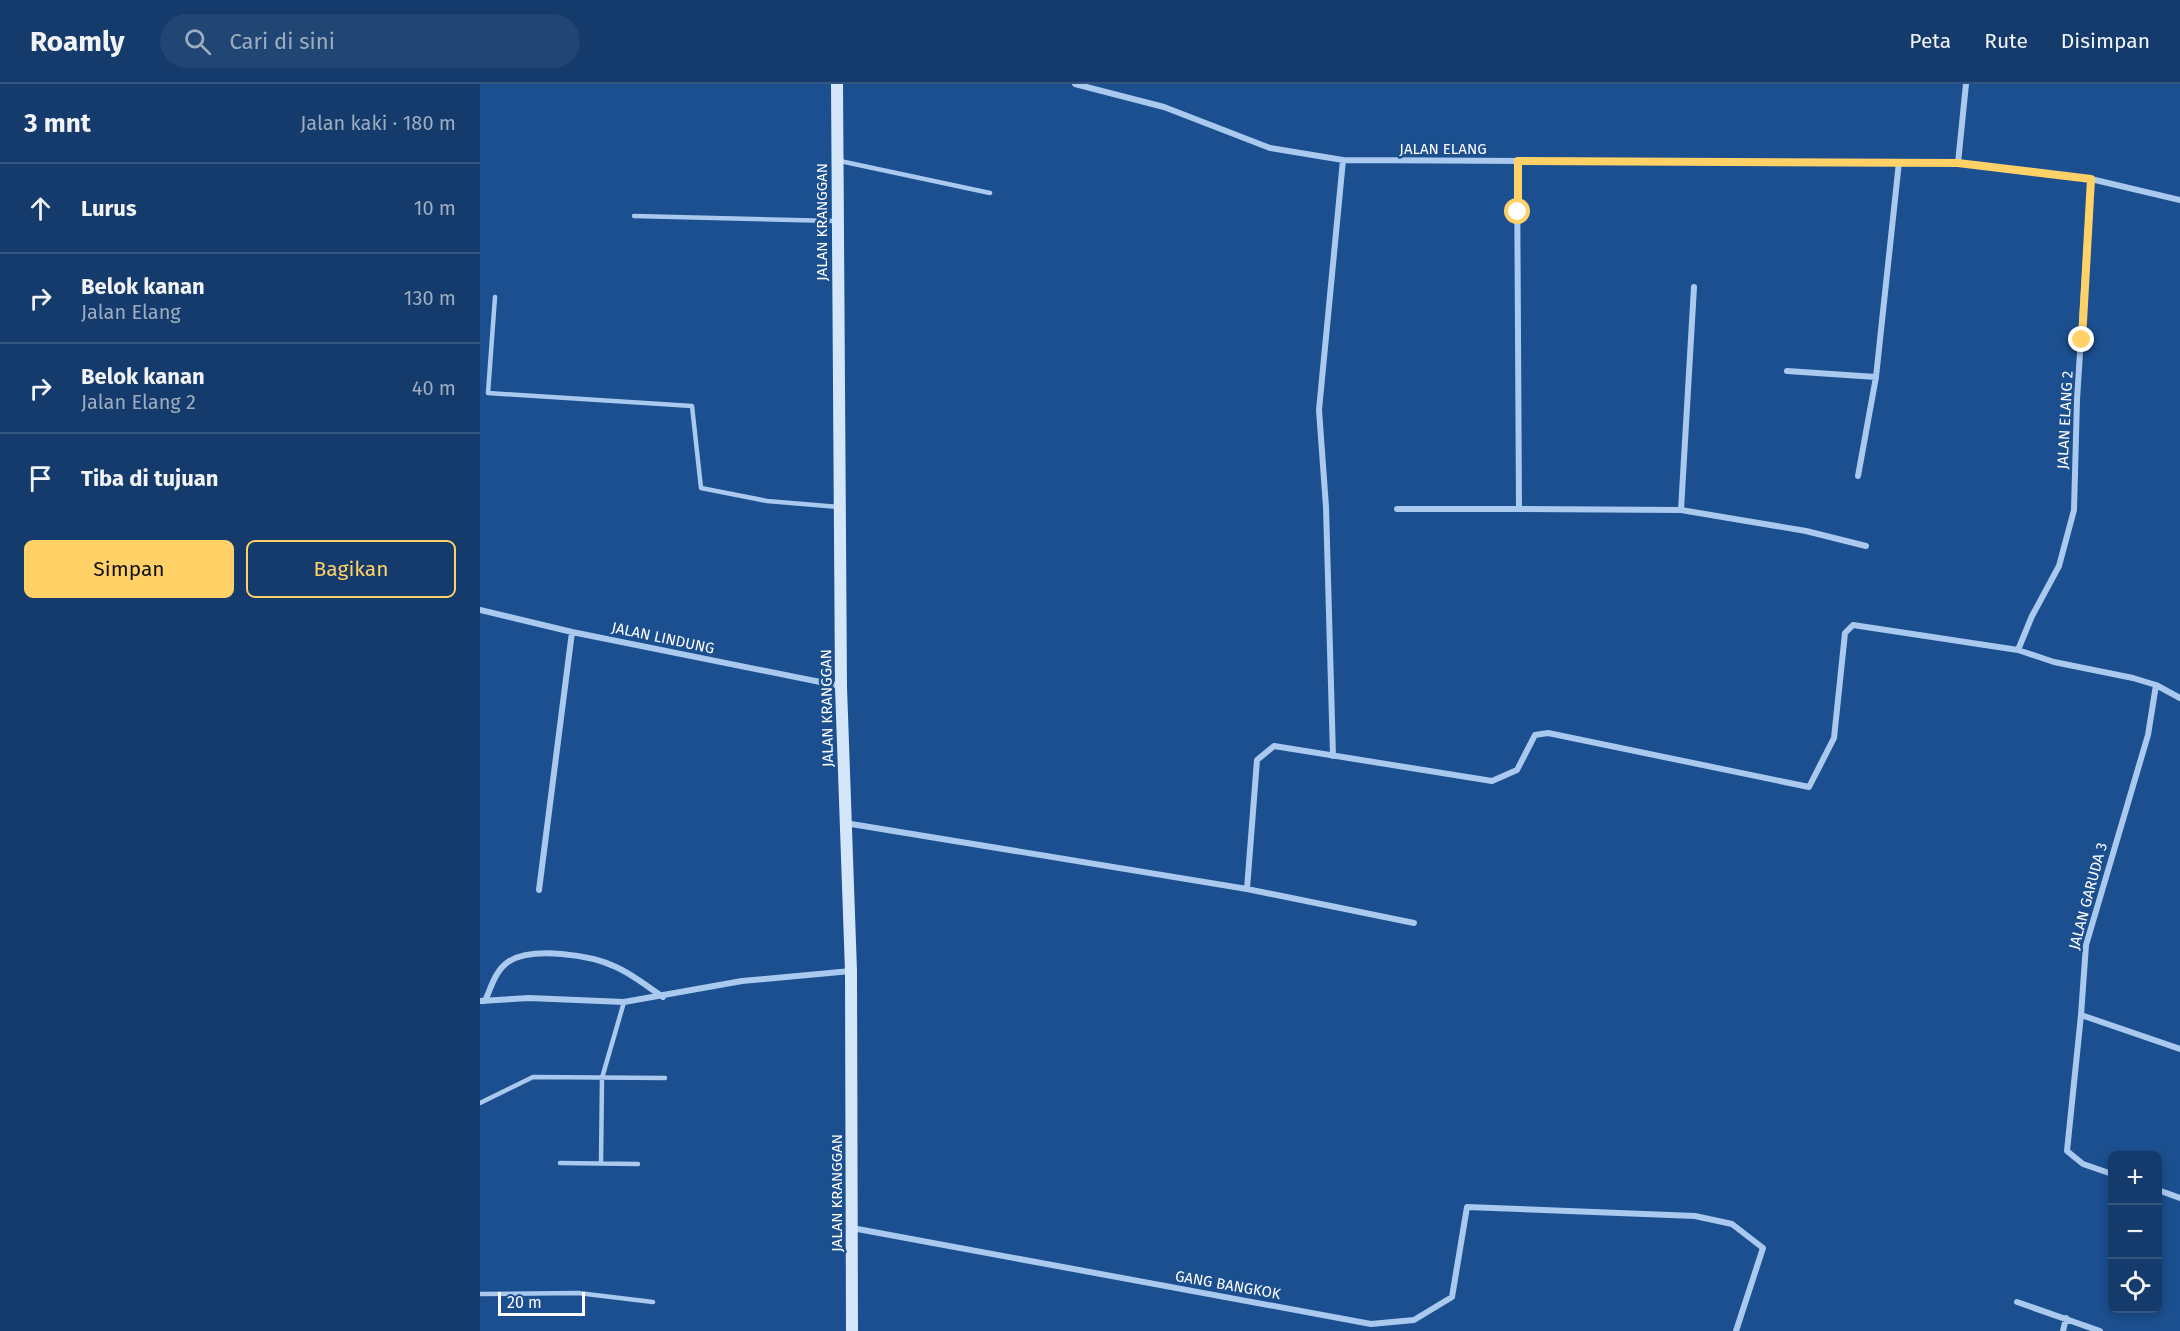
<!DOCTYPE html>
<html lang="id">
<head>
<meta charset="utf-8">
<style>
	body { margin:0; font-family:"Fira Sans",sans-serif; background:#214673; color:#f1f3f6 }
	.controls { position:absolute; right:18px; bottom:18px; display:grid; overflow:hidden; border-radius:9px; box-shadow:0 3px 9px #0003 }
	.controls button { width:54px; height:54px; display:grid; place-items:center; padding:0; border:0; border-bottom:2px solid #33557e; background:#143b6b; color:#f1f3f6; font:30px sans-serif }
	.scale { position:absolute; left:18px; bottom:15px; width:87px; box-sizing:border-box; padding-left:6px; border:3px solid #fff; border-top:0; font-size:16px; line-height:21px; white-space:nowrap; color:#fff; -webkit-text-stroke:4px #1b4f8f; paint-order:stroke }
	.stop { position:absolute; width:18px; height:18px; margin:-14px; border:4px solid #ffd166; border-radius:50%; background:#fff }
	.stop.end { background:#ffd166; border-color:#fff; box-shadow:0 2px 6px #0008 }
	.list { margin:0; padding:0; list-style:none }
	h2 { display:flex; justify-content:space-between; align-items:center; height:78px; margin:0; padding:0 24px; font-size:26px }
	h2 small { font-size:20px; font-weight:400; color:#9dadc1 }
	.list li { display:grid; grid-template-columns:39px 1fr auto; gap:18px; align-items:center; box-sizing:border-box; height:90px; padding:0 24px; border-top:2px solid #33557e }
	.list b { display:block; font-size:22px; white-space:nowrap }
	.list p { margin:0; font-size:20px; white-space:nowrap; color:#9dadc1 }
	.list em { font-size:20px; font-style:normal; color:#9dadc1 }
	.actions { display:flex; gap:12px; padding:18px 24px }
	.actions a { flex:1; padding:14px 0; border:2px solid #ffd166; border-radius:9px; text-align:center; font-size:21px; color:#ffd166 }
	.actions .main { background:#ffd166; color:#111 }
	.icon { flex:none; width:33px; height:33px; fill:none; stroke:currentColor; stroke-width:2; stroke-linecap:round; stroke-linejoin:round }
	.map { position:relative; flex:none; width:1700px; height:1247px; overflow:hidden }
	header { display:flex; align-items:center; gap:36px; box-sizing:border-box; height:84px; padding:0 30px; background:#143b6b; border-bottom:2px solid #33557e }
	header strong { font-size:28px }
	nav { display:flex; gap:33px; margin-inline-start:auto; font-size:21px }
	.search { width:420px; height:54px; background:#214673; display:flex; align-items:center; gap:15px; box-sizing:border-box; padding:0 21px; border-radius:33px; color:#9dadc1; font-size:22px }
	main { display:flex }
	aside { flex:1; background:#143b6b }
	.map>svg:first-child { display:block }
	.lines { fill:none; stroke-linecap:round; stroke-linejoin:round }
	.lane { stroke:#a9c9ee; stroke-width:4.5 }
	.street { stroke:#a9c9ee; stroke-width:6 }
	.secondary { stroke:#d6e6fa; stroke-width:12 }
	.route { stroke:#ffd166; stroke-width:8 }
	.labels { text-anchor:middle; stroke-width:5; stroke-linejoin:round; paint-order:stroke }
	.street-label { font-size:15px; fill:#fff; stroke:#1b4f8f }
</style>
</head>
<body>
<header>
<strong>Roamly</strong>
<div class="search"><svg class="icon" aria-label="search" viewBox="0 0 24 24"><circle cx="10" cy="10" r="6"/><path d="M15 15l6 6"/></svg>Cari di sini</div>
<nav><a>Peta</a><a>Rute</a><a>Disimpan</a></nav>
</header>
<main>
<aside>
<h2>3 mnt<small>Jalan kaki · 180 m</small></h2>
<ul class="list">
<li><svg class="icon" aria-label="ahead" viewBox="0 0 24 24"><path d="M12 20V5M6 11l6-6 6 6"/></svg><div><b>Lurus</b></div><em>10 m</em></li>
<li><svg class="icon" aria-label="right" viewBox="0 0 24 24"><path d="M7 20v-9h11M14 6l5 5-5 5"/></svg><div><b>Belok kanan</b><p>Jalan Elang</p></div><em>130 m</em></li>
<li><svg class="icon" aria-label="right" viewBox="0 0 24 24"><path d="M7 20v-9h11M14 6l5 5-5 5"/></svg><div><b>Belok kanan</b><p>Jalan Elang 2</p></div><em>40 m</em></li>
<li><svg class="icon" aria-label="arrive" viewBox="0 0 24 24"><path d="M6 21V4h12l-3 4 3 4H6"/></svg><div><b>Tiba di tujuan</b></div></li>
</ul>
<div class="actions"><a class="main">Simpan</a><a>Bagikan</a></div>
</aside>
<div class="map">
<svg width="1700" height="1247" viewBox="0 0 1700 1247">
	<rect width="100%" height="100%" fill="#1b4f8f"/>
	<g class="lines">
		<!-- lane -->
		<path class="lane" d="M360,77L510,109
			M154,132L355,137
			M15,213L8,309L212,322L221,404L287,417L359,423
			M0,1019L53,993L185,994
			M80,1079L158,1080
			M121,1079L122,994L144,918
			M0,1210L98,1209L173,1218"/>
		<!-- street -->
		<path class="street" d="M595,0L684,23L790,64L863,76L1478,79L1611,95L1700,116
			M1037,77L1039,425L1201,426L1326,447L1386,462
			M1478,79L1486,0
			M1307,287L1396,293
			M1378,392L1396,293L1419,78
			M917,425H1039
			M1201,426L1214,203
			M0,526L92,548L360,602
			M1538,566L1552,532L1579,482L1594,426L1597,316L1611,95
			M1676,601L1668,651L1606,861L1601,931L1700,965
			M853,672L846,423L839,326L863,76
			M365,739L767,805L777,676L794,662L1012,697L1037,686L1055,651L1068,649L1329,703L1354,654L1365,549L1373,541L1538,566L1574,578L1653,594L1676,601L1700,614
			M767,805L934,839
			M59,806L92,548
			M0,917L49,914L144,918L262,897L371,887
			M5,917C11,904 15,887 28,878C52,862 111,871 136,883C152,890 168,903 183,913
			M1601,931L1587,1067L1603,1080L1632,1090
			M1678,1106L1700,1114
			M372,1144L891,1240L934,1236L972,1213L987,1123L1215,1132L1252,1140L1283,1164L1256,1247
			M1537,1218L1620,1247
			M1583,1247L1586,1234"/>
		<!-- secondary -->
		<path class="secondary" d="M357,0L361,603L371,887L372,1247"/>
	</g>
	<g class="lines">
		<!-- route -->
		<path class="route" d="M1038,128V77L1478,79L1611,95L1602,256"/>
	</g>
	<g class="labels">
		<!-- street labels -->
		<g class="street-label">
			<text x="963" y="70">JALAN ELANG</text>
			<text transform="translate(342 138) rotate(-90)" y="5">JALAN KRANGGAN</text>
			<text transform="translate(1585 336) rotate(-87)" y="5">JALAN ELANG 2</text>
			<text transform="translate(183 554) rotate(12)" y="5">JALAN LINDUNG</text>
			<text transform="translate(347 624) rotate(-91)" y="5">JALAN KRANGGAN</text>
			<text transform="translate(1608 812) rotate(-75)" y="5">JALAN GARUDA 3</text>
			<text transform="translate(357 1109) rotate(-90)" y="5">JALAN KRANGGAN</text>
			<text transform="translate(748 1201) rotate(10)" y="5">GANG BANGKOK</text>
		</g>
	</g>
</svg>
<div class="controls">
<button>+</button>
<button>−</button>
<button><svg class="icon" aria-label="locate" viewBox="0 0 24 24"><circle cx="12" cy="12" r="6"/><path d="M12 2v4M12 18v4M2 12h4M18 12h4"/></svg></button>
</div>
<div class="scale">20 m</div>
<div class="stop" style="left:1038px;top:128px"></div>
<div class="stop end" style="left:1602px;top:256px"></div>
</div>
</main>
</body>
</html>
